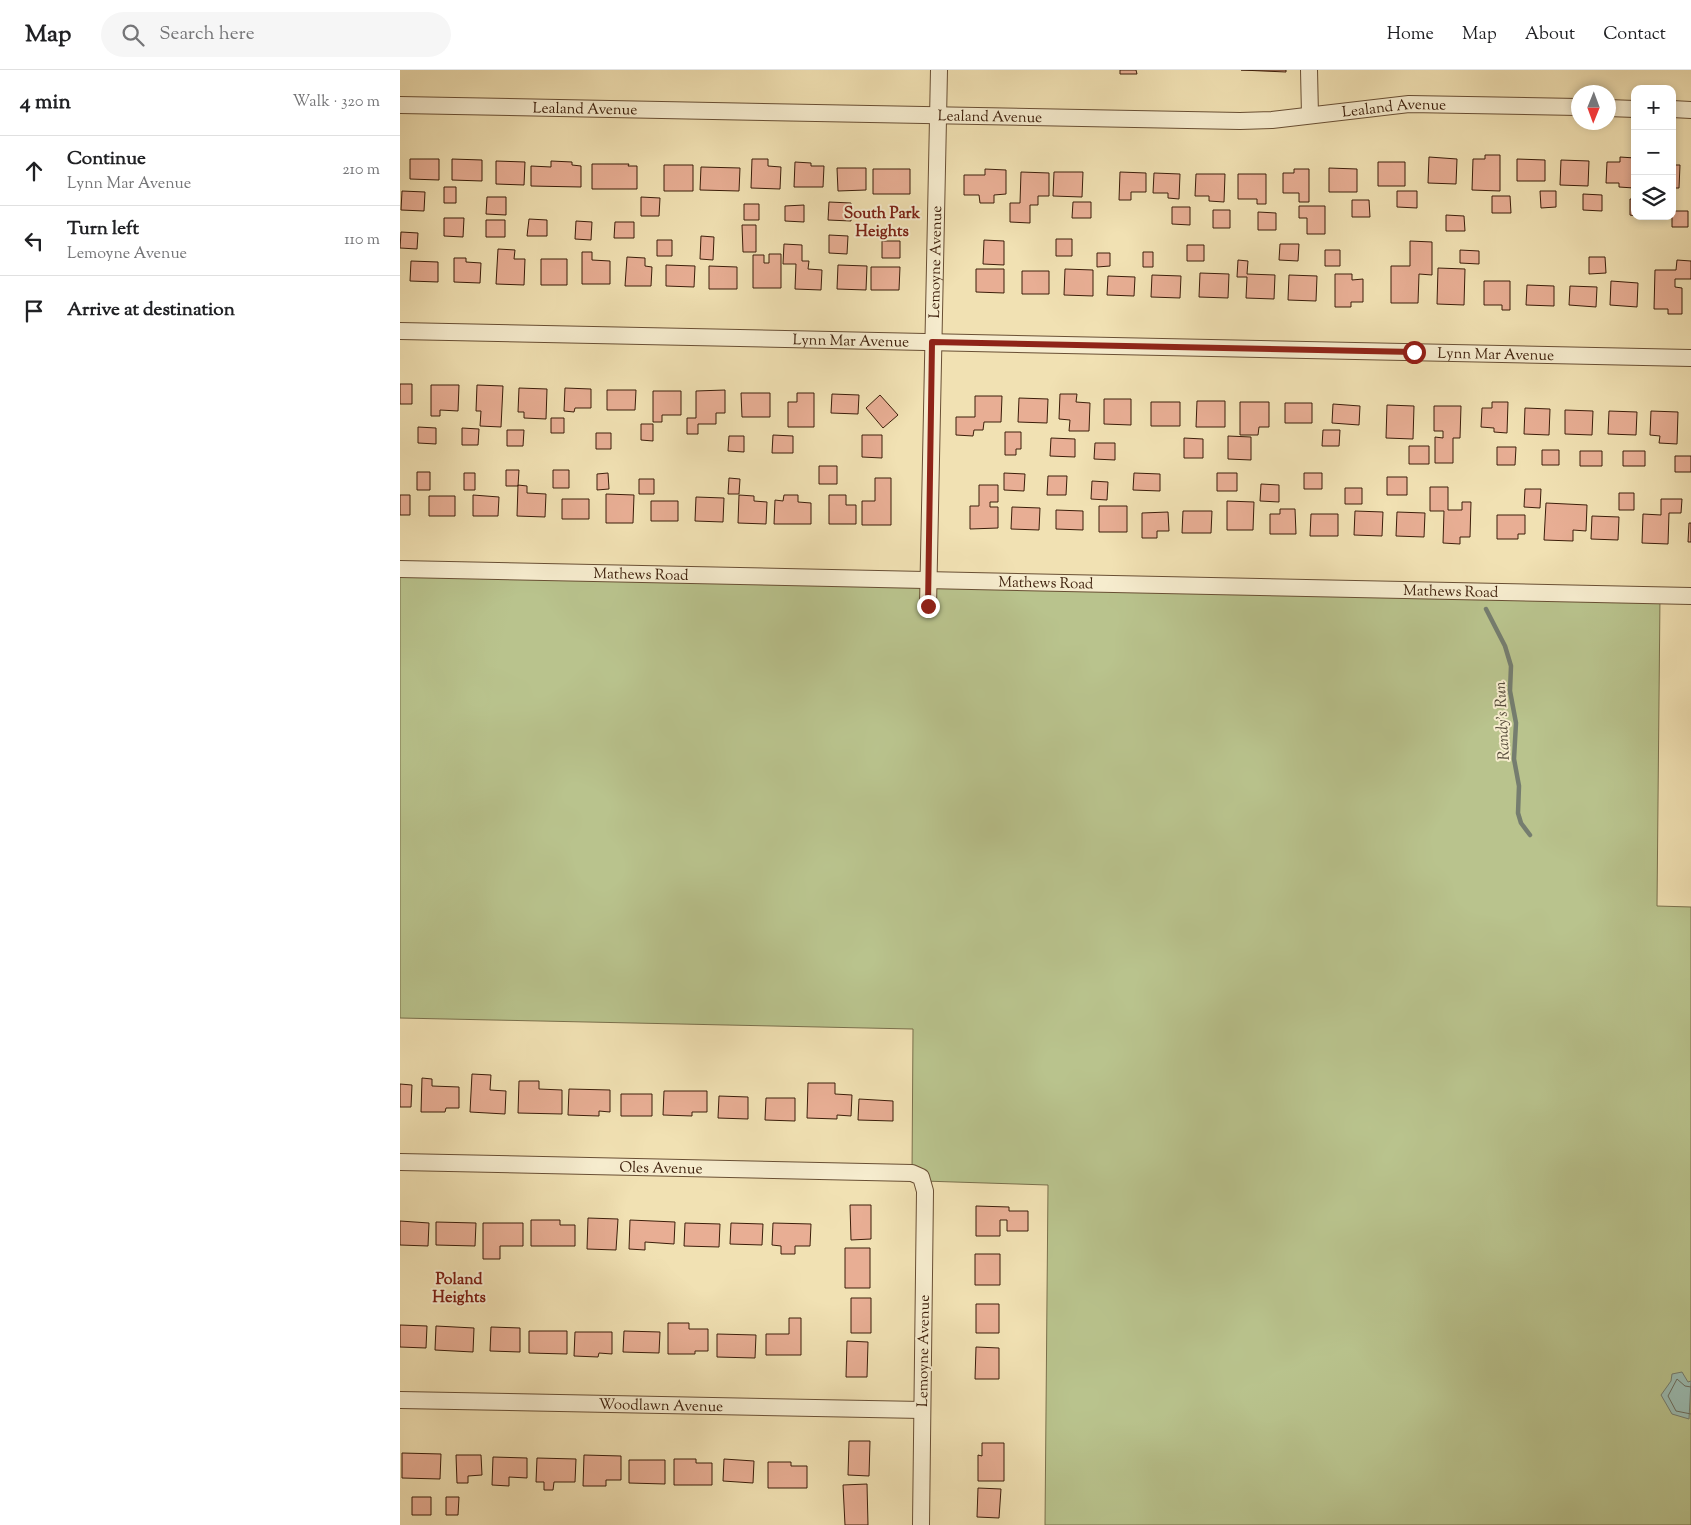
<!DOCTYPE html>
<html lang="en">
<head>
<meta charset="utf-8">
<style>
	body { margin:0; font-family:"Sorts Mill Goudy",serif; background:#f6f6f6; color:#202124 }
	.controls { position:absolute; right:15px; top:15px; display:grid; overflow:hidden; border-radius:10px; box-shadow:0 2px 8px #0003 }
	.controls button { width:45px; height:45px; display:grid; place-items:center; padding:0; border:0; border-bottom:1px solid #e0e0e0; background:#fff; color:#202124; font:25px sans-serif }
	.compass { position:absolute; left:1171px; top:15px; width:45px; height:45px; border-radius:50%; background:#fff; box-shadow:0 2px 8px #0003; rotate:181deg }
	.stop { position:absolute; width:15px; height:15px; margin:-11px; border:4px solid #8f2418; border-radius:50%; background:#fff }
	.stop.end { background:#8f2418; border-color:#fff; box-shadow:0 1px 5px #0008 }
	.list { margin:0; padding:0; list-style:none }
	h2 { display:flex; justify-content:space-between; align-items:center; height:65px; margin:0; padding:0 20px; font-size:21px }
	h2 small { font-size:16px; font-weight:400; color:#757577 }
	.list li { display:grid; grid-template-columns:32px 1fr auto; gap:15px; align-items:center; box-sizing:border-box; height:70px; padding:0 20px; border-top:1px solid #e0e0e0 }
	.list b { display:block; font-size:19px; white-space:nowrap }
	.list p { margin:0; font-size:16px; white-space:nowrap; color:#757577 }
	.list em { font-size:16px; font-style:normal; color:#757577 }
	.icon { flex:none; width:28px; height:28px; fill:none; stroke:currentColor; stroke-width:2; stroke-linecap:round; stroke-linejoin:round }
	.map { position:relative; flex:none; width:1291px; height:1455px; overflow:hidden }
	header { display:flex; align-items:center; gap:30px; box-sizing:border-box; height:70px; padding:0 25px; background:#fff; border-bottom:1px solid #e0e0e0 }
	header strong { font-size:24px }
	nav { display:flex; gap:28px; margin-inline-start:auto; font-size:18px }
	.search { width:350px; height:45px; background:#f6f6f6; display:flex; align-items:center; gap:12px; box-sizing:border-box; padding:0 18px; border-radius:28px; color:#757577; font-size:19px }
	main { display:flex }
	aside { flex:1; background:#fff }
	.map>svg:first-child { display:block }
	.green { fill:#b9c38d; stroke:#7a704c }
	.water { fill:#9bbcb2; stroke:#757d6f }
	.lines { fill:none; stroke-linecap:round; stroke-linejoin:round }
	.shore { stroke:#6c6d5e; stroke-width:1 }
	.stream { stroke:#757d6f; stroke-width:4.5 }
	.building { fill:#e8ae94; stroke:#3c1e0a }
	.minor-casing { stroke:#694f34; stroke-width:18 }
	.minor { stroke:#f6ecce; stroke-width:16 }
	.route { stroke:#8f2418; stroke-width:6 }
	.labels { text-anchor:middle; stroke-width:4; stroke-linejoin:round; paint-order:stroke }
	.street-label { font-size:15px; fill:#3c1e0a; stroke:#f6ecce }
	.neighbourhood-label { font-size:16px; font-weight:bold; fill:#7a1f14; stroke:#f6ecce }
	.water-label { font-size:16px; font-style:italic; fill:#584d3c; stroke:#f6ecce }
</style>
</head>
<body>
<header>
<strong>Map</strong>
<div class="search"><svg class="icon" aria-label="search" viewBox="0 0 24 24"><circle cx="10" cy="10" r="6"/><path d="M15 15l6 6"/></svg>Search here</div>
<nav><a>Home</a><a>Map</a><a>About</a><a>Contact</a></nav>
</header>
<main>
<aside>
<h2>4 min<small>Walk · 320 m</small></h2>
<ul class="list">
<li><svg class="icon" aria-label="ahead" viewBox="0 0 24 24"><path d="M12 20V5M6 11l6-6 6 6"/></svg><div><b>Continue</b><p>Lynn Mar Avenue</p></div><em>210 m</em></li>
<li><svg class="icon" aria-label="left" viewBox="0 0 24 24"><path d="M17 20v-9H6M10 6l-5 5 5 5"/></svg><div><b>Turn left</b><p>Lemoyne Avenue</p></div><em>110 m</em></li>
<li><svg class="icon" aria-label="arrive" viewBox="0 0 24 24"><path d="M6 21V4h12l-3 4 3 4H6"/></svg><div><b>Arrive at destination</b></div></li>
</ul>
</aside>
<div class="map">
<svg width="1291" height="1455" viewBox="0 0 1291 1455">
	<rect width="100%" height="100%" fill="#f1e1b3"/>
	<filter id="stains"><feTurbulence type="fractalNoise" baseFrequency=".004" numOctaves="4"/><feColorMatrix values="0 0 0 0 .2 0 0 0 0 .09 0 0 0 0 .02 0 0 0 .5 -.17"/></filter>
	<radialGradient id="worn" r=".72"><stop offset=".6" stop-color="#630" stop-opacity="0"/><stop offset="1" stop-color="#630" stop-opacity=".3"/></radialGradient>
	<!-- green -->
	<path class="green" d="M0,499L1260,526L1257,836L1291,837V1455H645L648,1115L523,1111L512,1103L513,959L0,948Z"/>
	<!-- water -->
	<path class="water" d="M1282,1302L1288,1312L1291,1311L1289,1349L1272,1344L1261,1325L1271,1311L1272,1304Z"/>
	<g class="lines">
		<!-- shore -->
		<path class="shore" d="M1291,1317L1285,1316L1277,1309L1268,1326L1276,1341L1291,1344"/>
		<!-- stream -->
		<path class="stream" d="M1086,539L1105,576L1111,596L1110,621L1116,653L1114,689L1119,716L1118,743L1121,753L1130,765"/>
	</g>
	<!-- building -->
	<path class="building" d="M720,0H736L737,4H720Z
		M841,0H886V2Z
		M1085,85H1100V121L1072,120L1073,89H1085Z
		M1029,87L1057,89L1056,114L1028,113Z
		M1220,87L1235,88L1234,118L1219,117V113H1206L1207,92H1220Z
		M10,89H39V110L10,109Z
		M52,89L82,90V111L52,110Z
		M352,89H368V96L381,97L380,119L351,118Z
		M1117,89L1145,90V111H1117Z
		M1161,90L1189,91L1188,116L1160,115Z
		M96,91L125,92L124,115L96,114Z
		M151,91L172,92V95L181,96V117L131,116V96L151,97Z
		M395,92L411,93V96H424L423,117H394Z
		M978,92H1005V116H978Z
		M192,94H229L228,96H237V119H192Z
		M264,95H293V121H264Z
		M1272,95H1280L1279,118H1272Z
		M301,97L340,98L339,121L300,120Z
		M437,98H466V120L438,121Z
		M929,98L957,99V122H929Z
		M473,99H510V124H473Z
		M585,99L606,100V124L594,125V133H580L579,125H564V105H585Z
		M894,99H909V132H899V123H883V103H894Z
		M621,102L649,103V126H638V135H630V153L610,152V133H620Z
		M654,102H683L682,127L653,126Z
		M720,102L746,103V122H731V130H719Z
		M754,103L780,104L779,129L768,128V123H753Z
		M796,104H825L824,132L809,131V126H795Z
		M838,104H866V134H857V129H838Z
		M44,117H56V133H44Z
		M2,121L25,122L24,141L1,140Z
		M997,121H1017V138L997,137Z
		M1140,121H1156V137L1141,138Z
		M1183,124L1202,125V141L1183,140Z
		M1092,126H1110L1111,143H1092Z
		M87,127H106V145L86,144Z
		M241,127L260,128L259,146H241Z
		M1230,129H1235V146L1230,145Z
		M952,130H969L970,147H952Z
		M429,132L451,133V151L428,150Z
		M673,132H691V148H672Z
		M344,134H359V150H344Z
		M404,135V152L385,151V136Z
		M899,136H925V164H907V148H899Z
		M772,137H790V155L772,154Z
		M813,140H830V158H813Z
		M1272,141H1288V157H1272Z
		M858,142L876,143V160H858Z
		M1046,145L1064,146L1065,161H1046Z
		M44,148H64L63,167L44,166Z
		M129,149L147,150V166H127Z
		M86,150H105V167H86Z
		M176,151L192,152L191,170L175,169Z
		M215,152H234V168H214Z
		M342,155H356V182H343Z
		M1,162L18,163L17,179L0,178Z
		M429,165L448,166L447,184L429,183Z
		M301,166L314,167L313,190L300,189Z
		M656,169H672V186H656Z
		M257,170H272V186H257Z
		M584,170L604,171V195L583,194Z
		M482,171H500V188H482Z
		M1010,171L1032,172V205L1019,204L1018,233H991V196H1010Z
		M384,174L402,175V191H409L408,199L422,200L421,220L395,219L396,194H383Z
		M880,174H899L898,191L879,190Z
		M787,175H804V191H787Z
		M98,179L115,180L114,189H125L124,215L96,214Z
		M925,180H940V196H925Z
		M1060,180L1079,181V194L1060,193Z
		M182,182H192V190L210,191V214H182Z
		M743,182H753V197H743Z
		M697,183H710V196L697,197Z
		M369,184H381V218H353V185H364V193H369Z
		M227,187L245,188V196L252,197L251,216H225Z
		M1189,187H1205L1206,203L1189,204Z
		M54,188H66V192L81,193L80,213L54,212Z
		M141,189H167V215H141Z
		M838,190L848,191L847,204L875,205L874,229L846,228L847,207H837Z
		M1277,190L1291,191V209H1275V217L1282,218V244H1268V239H1254L1255,200H1276Z
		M11,191L38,192V212L10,211Z
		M266,195L295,196L294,217L266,216Z
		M438,195L467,196L466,220L437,219Z
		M309,196L337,197V219H309Z
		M471,197H500L499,220H471Z
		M1038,198L1065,199L1064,235L1037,234Z
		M576,199H604V223L576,222Z
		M665,199L693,200V226L664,225Z
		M622,201H649V224H622Z
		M800,203L829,204L828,228L799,227Z
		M935,204H952V210L963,209V232H951V237H935Z
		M752,205L781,206L780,228L751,227Z
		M889,205L917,206L916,231L888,230Z
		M708,206L735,207L734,226L707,225Z
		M1084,211H1110V240H1102V235H1084Z
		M1211,211L1238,213L1237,237L1210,235Z
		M1127,215L1154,216V236L1126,235Z
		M1170,216L1197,217L1196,237L1169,235Z
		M0,314H12V334H0Z
		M31,315H59L58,341L40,340V346H31Z
		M77,315L103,316L101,357L80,356L81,341H76Z
		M119,318L147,319L146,349L124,348V342H118Z
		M165,318L191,319V338H175L174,342L164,341Z
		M207,320H236L235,340H207Z
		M325,320V343H316V354H298V364H287V348H296V321Z
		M253,321H281V345H262V352H253Z
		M341,323H370V347H342Z
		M397,323H414V357H388V332H397Z
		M432,324L459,325L458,344L431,343Z
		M660,324H677L676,332L690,333L689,361H669L670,350L659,349Z
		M480,325L498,345L483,358L466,338Z
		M575,326H602L601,352H584L583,360H574L573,366L556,365V347H575Z
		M619,328L648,329L647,353L618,352Z
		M704,329H731V355L704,354Z
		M797,331H825V357H796Z
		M751,332H780V356H751Z
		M840,332H869V357H859L858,365H840Z
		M1092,332H1108L1107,363L1094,362V358L1081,357L1082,338H1092Z
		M885,333H912V353H885Z
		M933,334L960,336L959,355L932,353Z
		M987,335L1014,336L1013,369L986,368Z
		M1034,336H1061L1060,368H1053V393H1035V367L1043,368V361H1034Z
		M1125,338L1150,339L1149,365L1124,364Z
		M1165,340L1193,341L1192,365L1165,364Z
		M1209,341L1237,342L1236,365L1208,364Z
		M1251,341L1278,342L1277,374L1259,373L1260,366L1250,365Z
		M151,348H164V363H151Z
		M241,354H253V371L241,370Z
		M18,357L36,358V374L18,373Z
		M62,358L79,359L78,375H62Z
		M107,360H124L123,376H107Z
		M923,360H940L939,376H922Z
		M605,362H621V379H616V385H605Z
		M196,363H211V379H196Z
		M373,365L393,366V383H372Z
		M462,365H482V388L462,387Z
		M329,366H344V382L328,381Z
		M828,366L851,367V390L828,389Z
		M651,368L675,369V387L650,386Z
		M784,368L803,369V388H784Z
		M695,373H715V390L694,389Z
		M1009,376H1029V394H1009Z
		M1097,377H1116L1115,395H1097Z
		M1142,380H1159V395H1142Z
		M1180,381H1202V396H1180Z
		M1223,381H1245V396H1223Z
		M1275,386H1291V402H1275Z
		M419,396H437V414H419Z
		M106,400H119L118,416H106Z
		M153,400H169V418H153Z
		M17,402H30V420H17Z
		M64,403H75V420H64Z
		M208,403L209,419L197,420V404Z
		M604,403L625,404L624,421L604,420Z
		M734,403L760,404V421L733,420Z
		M817,403H837V421H817Z
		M904,403H922V419H904Z
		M648,406H667L666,425H647Z
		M987,407H1007V425H987Z
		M329,408L340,409L339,424H328Z
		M475,408H491V455H462V431H475Z
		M239,409H254V424H239Z
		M692,411L708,412L707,430L691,429Z
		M861,414L879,415V432L860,431Z
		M118,415L127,416V423L146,424L145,447L117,446Z
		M579,415H598V432H590V437H598V458L570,459V436H579Z
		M1030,417H1048V440H1062V432H1071L1070,467H1060V474L1043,473L1044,441H1030Z
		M945,418H962V434H945Z
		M1125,419H1141L1140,438L1124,437Z
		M1219,423H1234V440H1219Z
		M206,424L234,425L233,453H206Z
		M0,425H10V445H0Z
		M73,425L99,427L98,446H73Z
		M339,425L354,426V431L367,432L366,454L338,453Z
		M384,425H398V432L411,433V454H374L375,430L383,431Z
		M429,425H446V435H456V454H429Z
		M29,426H55V446H29Z
		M296,427L324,428L323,452L295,451Z
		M162,429H189V449H162Z
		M1261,429H1282L1281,443H1269L1268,474L1242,473L1243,444L1261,445Z
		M251,431H278V451H251Z
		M827,431L854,432L853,460H827Z
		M1146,433L1187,435L1186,461L1173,460V471L1144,470Z
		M699,436H727V462H699Z
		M612,437L640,438L639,460L611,459Z
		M880,439H895L896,464H870V444H880Z
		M656,440L683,441V460L656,459Z
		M783,441H812L811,463H782Z
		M955,441L983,442L982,466L954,465Z
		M768,442L769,461H757V468H742V443Z
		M997,442L1025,443L1024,467L996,466Z
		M911,444H938V466H910Z
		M1097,445H1125V464H1118V469H1097Z
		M1192,446L1219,447L1218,470L1191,469Z
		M1289,453H1291V472H1288Z
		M72,1004L91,1005L90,1020L106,1021L105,1044L70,1042Z
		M22,1008L32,1009V1016L59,1017V1038H46L45,1042H21Z
		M119,1011H139V1019L162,1020V1044L118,1043Z
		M408,1013H435V1024L452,1025L451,1046L437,1045V1049L407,1048Z
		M0,1014L12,1015L11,1037H0Z
		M169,1019L210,1020V1042L199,1041V1046L168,1045Z
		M264,1021H307V1042H292V1046L263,1045Z
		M221,1024H252V1046H221Z
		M319,1026L348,1027V1049L318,1048Z
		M366,1028H395V1051L365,1050Z
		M459,1029L493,1031V1051L458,1050Z
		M450,1135H471V1169L451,1170Z
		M576,1136L609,1137V1141H628V1161H607V1150H600V1166H576Z
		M188,1148L218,1149L216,1180L187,1179Z
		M131,1150H160V1155H175V1176H131Z
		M230,1150L275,1152L274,1174L245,1172V1180L229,1179Z
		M0,1151L29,1153L28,1176L0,1175Z
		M36,1152L76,1153L75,1176L36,1175Z
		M83,1153H123V1176H100V1189H83Z
		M285,1153L320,1154L319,1177L284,1176Z
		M331,1153L363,1154L362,1175L330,1174Z
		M373,1153L411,1154L410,1176H395V1184H381V1176L372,1175Z
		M445,1178H470V1218H445Z
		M575,1184H600V1215H575Z
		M451,1228H471V1263H451Z
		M576,1234H599V1263H576Z
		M389,1248H401V1285H366V1264H389Z
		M268,1253H289V1259H308V1281H295V1284H268Z
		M0,1255L27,1256L26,1278L0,1277Z
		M36,1256L74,1258L73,1282L35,1280Z
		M91,1257L120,1258V1282L90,1281Z
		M129,1261H167V1284L129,1283Z
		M224,1261L260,1262L259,1283L223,1282Z
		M175,1262H212V1284L199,1283L198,1287L174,1286Z
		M317,1264L356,1265L355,1288L317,1287Z
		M447,1271L468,1272L467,1307H446Z
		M576,1277L599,1278V1309H575Z
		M449,1371H470L469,1406L448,1405Z
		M582,1373H604V1411H578V1385L582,1386Z
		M2,1383L41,1384L40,1409L2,1408Z
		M56,1385H81L82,1405L68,1406V1413H57Z
		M184,1385L221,1386V1410H206V1416H183Z
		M93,1387L127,1388V1408L109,1407V1416L92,1415Z
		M137,1388L176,1389L175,1412H154L153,1420H144V1412H136Z
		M274,1389H296V1393H312V1415H274Z
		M324,1389L354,1391L353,1413L323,1411Z
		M229,1390H265V1414L229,1413Z
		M368,1392H391V1396H407V1418H368Z
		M467,1414L468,1455H445L443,1415Z
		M578,1418L601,1419L599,1448L577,1447Z
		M12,1427H31V1445H12Z
		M46,1427H59L58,1445H46Z"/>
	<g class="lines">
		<!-- minor casing -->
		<g class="minor-casing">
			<g id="minor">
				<path d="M909,0L910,45"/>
				<path id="s1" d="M0,35L840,51L872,50L1009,34L1178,37"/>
				<path d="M1208,38L1235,39"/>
				<path d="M1272,39L1291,40"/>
				<path id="s2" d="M0,261L1291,288"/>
				<path id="s3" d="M0,499L1291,526"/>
				<path id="s4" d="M528,536L539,0"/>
				<path id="s5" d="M0,1092L512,1103L521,1107L525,1121L521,1455"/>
				<path id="s6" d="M0,1330L522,1340"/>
			</g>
		</g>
		<!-- minor -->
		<use href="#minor" class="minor"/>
	</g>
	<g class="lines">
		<!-- route -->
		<path class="route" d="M528,536L532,272L1014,282"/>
	</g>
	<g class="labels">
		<!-- street labels -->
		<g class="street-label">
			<text dy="5" stroke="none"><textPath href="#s1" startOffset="995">Lealand Avenue</textPath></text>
			<text dy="5" stroke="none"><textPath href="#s1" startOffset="185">Lealand Avenue</textPath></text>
			<text dy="5" stroke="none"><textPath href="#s1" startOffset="590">Lealand Avenue</textPath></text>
			<text dy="5" stroke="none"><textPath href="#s4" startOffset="344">Lemoyne Avenue</textPath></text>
			<text dy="5" stroke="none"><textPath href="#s2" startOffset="451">Lynn Mar Avenue</textPath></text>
			<text dy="5" stroke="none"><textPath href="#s2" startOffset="1096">Lynn Mar Avenue</textPath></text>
			<text dy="5" stroke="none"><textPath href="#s3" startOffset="241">Mathews Road</textPath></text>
			<text dy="5" stroke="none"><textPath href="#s3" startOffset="646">Mathews Road</textPath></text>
			<text dy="5" stroke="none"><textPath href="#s3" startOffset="1051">Mathews Road</textPath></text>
			<text dy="5" stroke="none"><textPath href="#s5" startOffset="261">Oles Avenue</textPath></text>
			<text transform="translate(523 1281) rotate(-89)" y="5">Lemoyne Avenue</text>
			<text dy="5" stroke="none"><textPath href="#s6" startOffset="261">Woodlawn Avenue</textPath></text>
		</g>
		<!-- neighbourhood labels -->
		<g class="neighbourhood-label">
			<text x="482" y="148">South Park<tspan x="482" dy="18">Heights</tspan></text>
			<text x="59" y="1214">Poland<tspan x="59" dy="18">Heights</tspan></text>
		</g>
		<!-- water labels -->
		<g class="water-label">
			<text transform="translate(1101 651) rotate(-93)" y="6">Randy's Run</text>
		</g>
	</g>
	<rect width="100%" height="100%" filter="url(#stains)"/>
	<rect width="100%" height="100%" fill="url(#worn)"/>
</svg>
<div class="controls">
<button>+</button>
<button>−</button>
<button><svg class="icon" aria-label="layers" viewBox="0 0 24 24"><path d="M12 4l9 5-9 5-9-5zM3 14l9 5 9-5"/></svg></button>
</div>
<svg class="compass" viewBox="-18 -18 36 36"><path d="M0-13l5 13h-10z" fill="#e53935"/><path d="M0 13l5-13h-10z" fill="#757577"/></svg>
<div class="stop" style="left:1014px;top:282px"></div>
<div class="stop end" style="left:528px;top:536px"></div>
</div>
</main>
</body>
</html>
